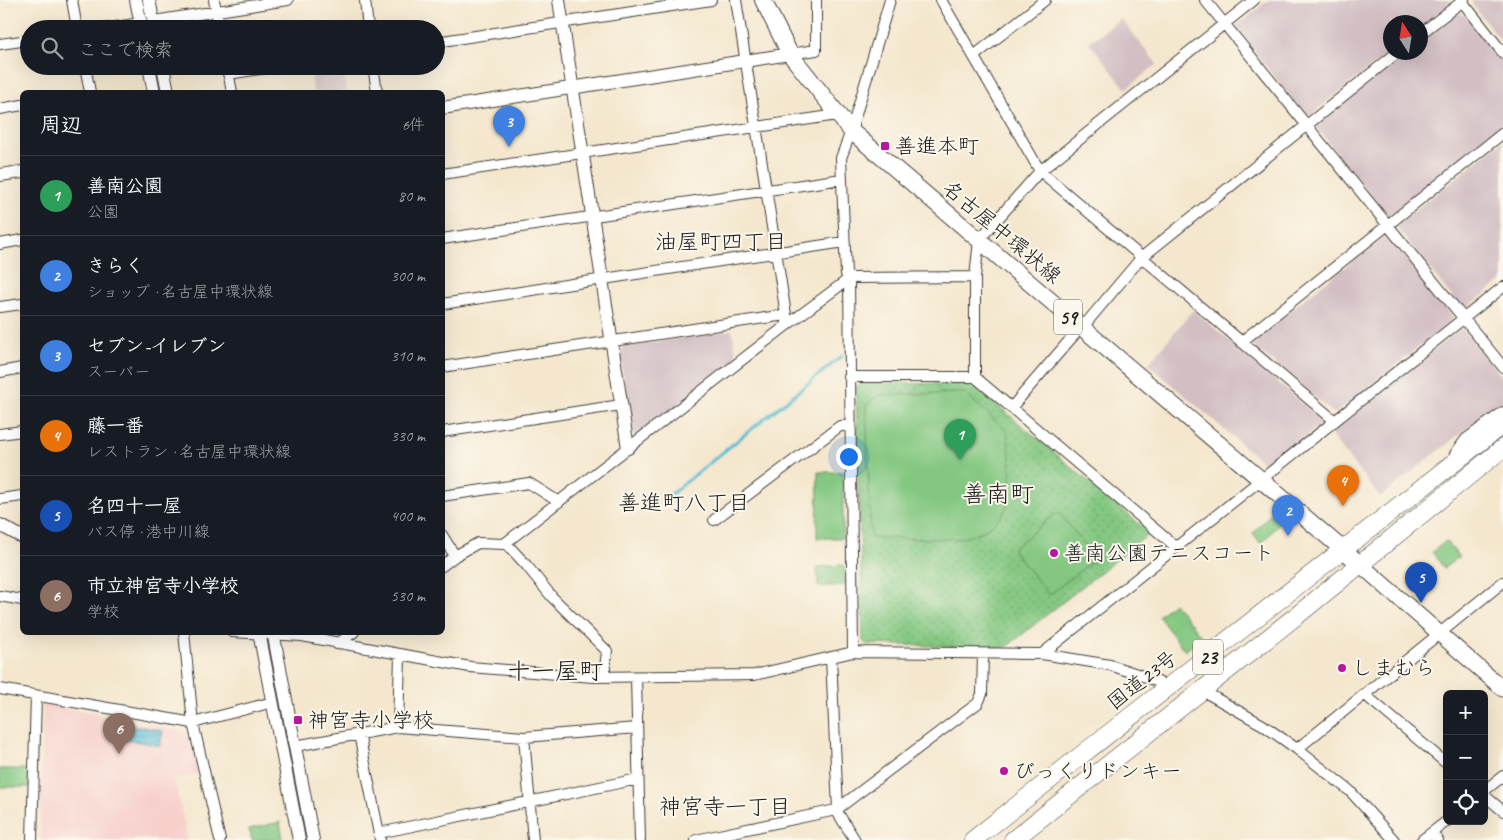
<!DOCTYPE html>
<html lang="ja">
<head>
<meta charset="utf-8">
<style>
	body { margin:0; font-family:Caveat,"Klee One",sans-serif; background:#20242c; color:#f1f3f6 }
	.controls { position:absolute; right:15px; bottom:15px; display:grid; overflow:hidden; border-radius:8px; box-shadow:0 5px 20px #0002 }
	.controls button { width:45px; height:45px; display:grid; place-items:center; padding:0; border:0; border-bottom:1px solid #363941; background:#171b24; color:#f1f3f6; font:25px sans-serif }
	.compass { position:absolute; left:1383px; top:15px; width:45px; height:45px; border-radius:50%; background:#171b24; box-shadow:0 5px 20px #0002; rotate:348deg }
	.you { position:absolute; left:848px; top:456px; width:18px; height:18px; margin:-12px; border:4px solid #fff; border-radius:50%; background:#1a73e8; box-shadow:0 0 0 8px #1a73e833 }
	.badge { display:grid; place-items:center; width:32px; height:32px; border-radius:50%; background:#0f766e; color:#fff; font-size:16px; font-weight:700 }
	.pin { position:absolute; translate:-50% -41px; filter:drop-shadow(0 1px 2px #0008) }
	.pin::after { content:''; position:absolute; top:26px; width:18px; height:15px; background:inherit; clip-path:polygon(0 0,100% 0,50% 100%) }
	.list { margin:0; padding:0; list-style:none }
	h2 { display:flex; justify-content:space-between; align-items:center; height:65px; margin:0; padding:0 20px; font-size:21px }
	h2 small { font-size:16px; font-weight:400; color:#9ea1a6 }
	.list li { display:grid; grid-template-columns:32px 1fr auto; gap:15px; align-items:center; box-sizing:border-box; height:80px; padding:0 20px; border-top:1px solid #363941 }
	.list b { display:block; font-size:19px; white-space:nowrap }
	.list p { margin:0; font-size:16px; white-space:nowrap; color:#9ea1a6 }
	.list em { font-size:16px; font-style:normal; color:#9ea1a6 }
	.icon { flex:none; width:28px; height:28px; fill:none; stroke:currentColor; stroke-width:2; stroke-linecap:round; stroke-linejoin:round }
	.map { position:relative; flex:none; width:1503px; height:840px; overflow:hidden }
	.search { position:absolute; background:#171b24; box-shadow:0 5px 20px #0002; left:20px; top:20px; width:425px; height:55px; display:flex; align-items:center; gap:12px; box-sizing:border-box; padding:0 18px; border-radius:28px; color:#9ea1a6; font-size:19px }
	.panel { position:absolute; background:#171b24; box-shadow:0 5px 20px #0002; left:20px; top:90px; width:425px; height:545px; border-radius:8px }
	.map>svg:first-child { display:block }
	.built { fill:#f7d0cc }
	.industrial { fill:#d2bec3 }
	.park { fill:url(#park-dots); stroke:#50724e }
	.garden { fill:#83c781; stroke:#50724e }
	.water { fill:url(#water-rules); stroke:#396c78 }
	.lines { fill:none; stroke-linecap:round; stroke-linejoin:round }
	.stream { stroke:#56bcd3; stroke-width:3 }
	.minor-casing { stroke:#3c3a37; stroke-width:12 }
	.tertiary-casing { stroke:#3c3a37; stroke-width:14 }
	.secondary-casing { stroke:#3c3a37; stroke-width:17 }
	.primary-casing { stroke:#3c3a37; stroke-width:18 }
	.trunk-casing { stroke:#3c3a37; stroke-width:19 }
	.minor { stroke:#fff; stroke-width:10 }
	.tertiary { stroke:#fff; stroke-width:12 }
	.secondary { stroke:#fff; stroke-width:15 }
	.primary { stroke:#fff; stroke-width:16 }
	.trunk { stroke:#fff; stroke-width:18 }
	.poi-dot { fill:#b5179e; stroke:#fbf7ec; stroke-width:2 }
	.labels { text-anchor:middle; stroke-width:4; stroke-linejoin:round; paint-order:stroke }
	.shield { fill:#fbf7ec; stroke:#5f5e5a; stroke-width:1 }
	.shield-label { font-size:20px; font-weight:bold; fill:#1c1c1c }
	.poi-label { font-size:21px; fill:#1c1c1c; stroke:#fbf7ec; text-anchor:start }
	.street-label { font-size:21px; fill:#1c1c1c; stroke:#fbf7ec }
	.neighbourhood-label { font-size:22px; fill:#1c1c1c; stroke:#fbf7ec }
	.quarter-label { font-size:24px; fill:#1c1c1c; stroke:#fbf7ec }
</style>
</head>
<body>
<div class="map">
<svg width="1503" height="840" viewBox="0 0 1503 840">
	<defs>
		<pattern id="park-dots" width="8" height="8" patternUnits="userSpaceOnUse" patternTransform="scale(1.25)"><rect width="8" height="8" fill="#83c781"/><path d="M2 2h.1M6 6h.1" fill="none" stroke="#71aa6f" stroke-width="1.8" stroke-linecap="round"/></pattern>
		<pattern id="water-rules" width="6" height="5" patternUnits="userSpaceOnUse" patternTransform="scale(1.25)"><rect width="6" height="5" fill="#56bcd3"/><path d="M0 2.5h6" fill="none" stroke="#4aa1b5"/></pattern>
	</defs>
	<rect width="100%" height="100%" fill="#fbf7ec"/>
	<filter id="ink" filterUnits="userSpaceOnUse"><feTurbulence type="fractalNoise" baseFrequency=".02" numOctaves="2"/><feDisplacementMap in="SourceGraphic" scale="10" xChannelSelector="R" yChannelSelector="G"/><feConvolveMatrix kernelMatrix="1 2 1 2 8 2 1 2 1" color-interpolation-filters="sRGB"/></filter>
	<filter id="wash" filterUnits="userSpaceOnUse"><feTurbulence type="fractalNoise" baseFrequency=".0096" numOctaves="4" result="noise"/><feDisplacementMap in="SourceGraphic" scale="20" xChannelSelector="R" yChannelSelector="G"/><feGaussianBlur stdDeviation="1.12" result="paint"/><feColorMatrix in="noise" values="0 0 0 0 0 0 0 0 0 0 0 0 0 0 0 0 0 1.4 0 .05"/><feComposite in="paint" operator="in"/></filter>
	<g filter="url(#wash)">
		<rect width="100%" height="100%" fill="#f4e7ce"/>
		<!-- built -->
		<path class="built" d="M47,705L189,733L200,773L174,779L188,840H40L43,707Z"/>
		<!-- industrial -->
		<path class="industrial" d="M1269,0H1450V4L1421,28L1420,22H1390V52L1312,114H1304L1236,29V26Z
			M1473,0H1503V43L1472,4Z
			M1457,13L1466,15L1503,61V125L1390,216H1387L1317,128V124L1407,53L1420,52L1421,42Z
			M1121,19L1157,64L1126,89L1089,42Z
			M310,66H343L347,92H313Z
			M1503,140V280L1466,309H1462L1397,228L1398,224Z
			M1384,236H1388L1452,315L1453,320L1336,413L1332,412L1252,345L1251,341Z
			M1193,310L1321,419V424L1268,467L1148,364Z
			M1460,329L1464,330L1503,378V400L1380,497L1329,433Z
			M732,330L737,359L636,436L634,435L619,352L624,347Z"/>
		<!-- park -->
		<path class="park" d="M860,383L972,384L1150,533L1005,648L866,644L863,641L856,387Z
			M282,724H285L308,840H304Z"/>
		<!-- garden -->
		<path class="garden" d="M965,393L1007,431C1013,484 1022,527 956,539L871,538L866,405L878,395Z
			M818,472H843V538H817Z
			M1273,511L1283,518L1261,544L1253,533Z
			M1058,512L1096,558L1049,595L1012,549Z
			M1446,541L1459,557L1444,568L1432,552Z
			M844,565L845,585L818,587L817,567Z
			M1174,603L1202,637L1185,651L1158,616Z
			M0,769H29V787H0Z
			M280,822L283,840H252L249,829Z"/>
		<!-- water -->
		<path class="water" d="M127,724L163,731L160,746L124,739Z"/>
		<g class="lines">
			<!-- stream -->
			<path class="stream" d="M670,495L842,356"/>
		</g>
	</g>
	<g filter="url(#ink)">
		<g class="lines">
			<!-- minor casing -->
			<g class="minor-casing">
				<path id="minor" d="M72,0L77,29
					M214,0L220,29
					M365,0L368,29
					M736,0L787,321
					M941,0L1040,171L1335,421
					M1205,0L1503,367
					M1461,0L1503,53
					M154,21L288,0
					M103,29L141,23
					M1420,34L1464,0
					M436,42L711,0
					M0,44L29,40
					M790,54L816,50V0
					M974,56L1045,0
					M85,66L90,92
					M227,66L232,92
					M373,66L377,92
					M228,74L280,66
					M0,109L22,105
					M442,174L837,115
					M442,239L842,179
					M0,244L22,240
					M442,304L844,242
					M0,307L22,304
					M1082,328L1141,258L1398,52
					M1241,342L1503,133
					M442,367L785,315
					M0,372L22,368
					M849,377H975L1176,547
					M975,377V277L979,240L1040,171L1254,0
					M1011,408L1081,327
					M442,432L621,405
					M0,434L22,431
					M1455,454L1466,439L1503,412
					M442,496L529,483L559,502
					M0,499L22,496
					M714,520L840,426H850
					M442,535L455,556
					M506,543L527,566L552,597L607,651L604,677
					M442,566L455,556L478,543L504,544L787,325L850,278L975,277
					M0,596L22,600
					M184,632L193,723L220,840
					M232,632L302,636L470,667L593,677L754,675L853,652L1042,654L1110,665L1146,677L1170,687
					M337,644L354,632
					M853,652L849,279L846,274L841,158L851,131L890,0
					M1042,654L1503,287
					M831,657L838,809
					M636,677L640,840
					M0,689L193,723L273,702
					M1203,691L1263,725L1297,749L1350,791L1394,840
					M1364,694L1447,764
					M398,727L400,655
					M359,734L380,839
					M524,737L533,840
					M295,746L398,727L524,737L637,728
					M1297,749L1503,582
					M1484,791L1503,776
					M1484,795L1503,811
					M836,810L855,840
					M379,833L638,779
					M1431,833L1438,840
					M32,840L36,696
					M696,840L836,810L978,703L982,694L983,654
					M1422,840L1447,821"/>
			</g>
			<!-- tertiary casing -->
			<g class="tertiary-casing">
				<path id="tertiary" d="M136,0L142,29
					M149,0L155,29
					M559,0L628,448
					M149,66L154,92
					M163,66L168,92
					M442,108L790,54
					M0,175L22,172
					M0,525L22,537
					M259,632L299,840
					M273,632L313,840"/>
			</g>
			<!-- secondary casing -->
			<g class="secondary-casing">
				<path id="secondary" d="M1361,565L1503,689"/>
			</g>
			<!-- primary casing -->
			<g class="primary-casing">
				<path id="primary" d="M763,0L790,54L851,131L1361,565"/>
			</g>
			<!-- trunk casing -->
			<g class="trunk-casing">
				<path id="trunk" d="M973,840C1150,702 1325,562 1503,424
					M1013,840L1305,609L1503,448"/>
			</g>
			<!-- minor -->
			<use href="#minor" class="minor"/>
			<!-- tertiary -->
			<use href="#tertiary" class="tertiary"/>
			<!-- secondary -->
			<use href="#secondary" class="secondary"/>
			<!-- primary -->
			<use href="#primary" class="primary"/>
			<!-- trunk -->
			<use href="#trunk" class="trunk"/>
		</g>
	</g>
	<!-- markers -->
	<g class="poi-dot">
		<rect x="880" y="141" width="10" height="10" rx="2.5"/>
		<circle cx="1054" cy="553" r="5"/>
		<circle cx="1342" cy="668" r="5"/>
		<rect x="293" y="715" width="10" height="10" rx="2.5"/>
		<circle cx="1004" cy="771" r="5"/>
	</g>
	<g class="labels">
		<!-- shield labels -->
		<g class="shield">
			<rect x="1054" y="299.5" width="28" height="35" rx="4"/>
			<rect x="1193" y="639.5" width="30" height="35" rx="4"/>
		</g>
		<g class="shield-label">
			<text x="1068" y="324">59</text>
			<text x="1208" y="664">23</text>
		</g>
		<!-- poi labels -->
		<g class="poi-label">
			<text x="895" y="153">善進本町</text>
			<text x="1064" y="560">善南公園テニスコート</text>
			<text x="1352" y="675">しまむら</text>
			<text x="308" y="727">神宮寺小学校</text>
			<text x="1014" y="778">びっくりドンキー</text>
		</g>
		<!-- street labels -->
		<g class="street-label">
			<text transform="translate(1002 232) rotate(40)" y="7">名古屋中環状線</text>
			<text transform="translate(1142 680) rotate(-38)" y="7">国道23号</text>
		</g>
		<!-- neighbourhood labels -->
		<g class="neighbourhood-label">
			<text x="721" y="249">油屋町四丁目</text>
			<text x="684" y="510">善進町八丁目</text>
			<text x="725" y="814">神宮寺一丁目</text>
		</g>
		<!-- quarter labels -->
		<g class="quarter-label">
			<text x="998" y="502">善南町</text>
			<text x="555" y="679">十一屋町</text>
		</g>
	</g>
</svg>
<div class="controls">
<button>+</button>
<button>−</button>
<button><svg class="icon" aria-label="locate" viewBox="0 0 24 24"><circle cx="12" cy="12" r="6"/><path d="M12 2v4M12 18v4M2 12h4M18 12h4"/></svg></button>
</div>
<svg class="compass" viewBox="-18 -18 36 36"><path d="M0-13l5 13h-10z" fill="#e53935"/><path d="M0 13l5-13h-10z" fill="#9ea1a6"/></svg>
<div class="you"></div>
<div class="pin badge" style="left:960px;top:460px;background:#2e9e5b">1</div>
<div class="pin badge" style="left:1288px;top:536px;background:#3f7fe0">2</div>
<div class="pin badge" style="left:509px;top:147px;background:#3f7fe0">3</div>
<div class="pin badge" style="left:1343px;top:506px;background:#e8710a">4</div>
<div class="pin badge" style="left:1421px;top:603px;background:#1a4fb4">5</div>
<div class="pin badge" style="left:119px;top:754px;background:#8d6e63">6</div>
<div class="search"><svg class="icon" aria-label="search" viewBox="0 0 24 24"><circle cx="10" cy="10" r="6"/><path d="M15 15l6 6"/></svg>ここで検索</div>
<section class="panel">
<h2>周辺<small>6件</small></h2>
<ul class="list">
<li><span class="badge" style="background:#2e9e5b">1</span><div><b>善南公園</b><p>公園</p></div><em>80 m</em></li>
<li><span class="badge" style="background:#3f7fe0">2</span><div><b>きらく</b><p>ショップ · 名古屋中環状線</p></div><em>300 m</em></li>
<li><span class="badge" style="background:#3f7fe0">3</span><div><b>セブン-イレブン</b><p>スーパー</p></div><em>310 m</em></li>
<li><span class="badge" style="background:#e8710a">4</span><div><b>藤一番</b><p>レストラン · 名古屋中環状線</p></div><em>330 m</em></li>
<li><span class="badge" style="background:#1a4fb4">5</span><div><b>名四十一屋</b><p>バス停 · 港中川線</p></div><em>400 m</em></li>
<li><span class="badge" style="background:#8d6e63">6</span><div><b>市立神宮寺小学校</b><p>学校</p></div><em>530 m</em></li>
</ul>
</section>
</div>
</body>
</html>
